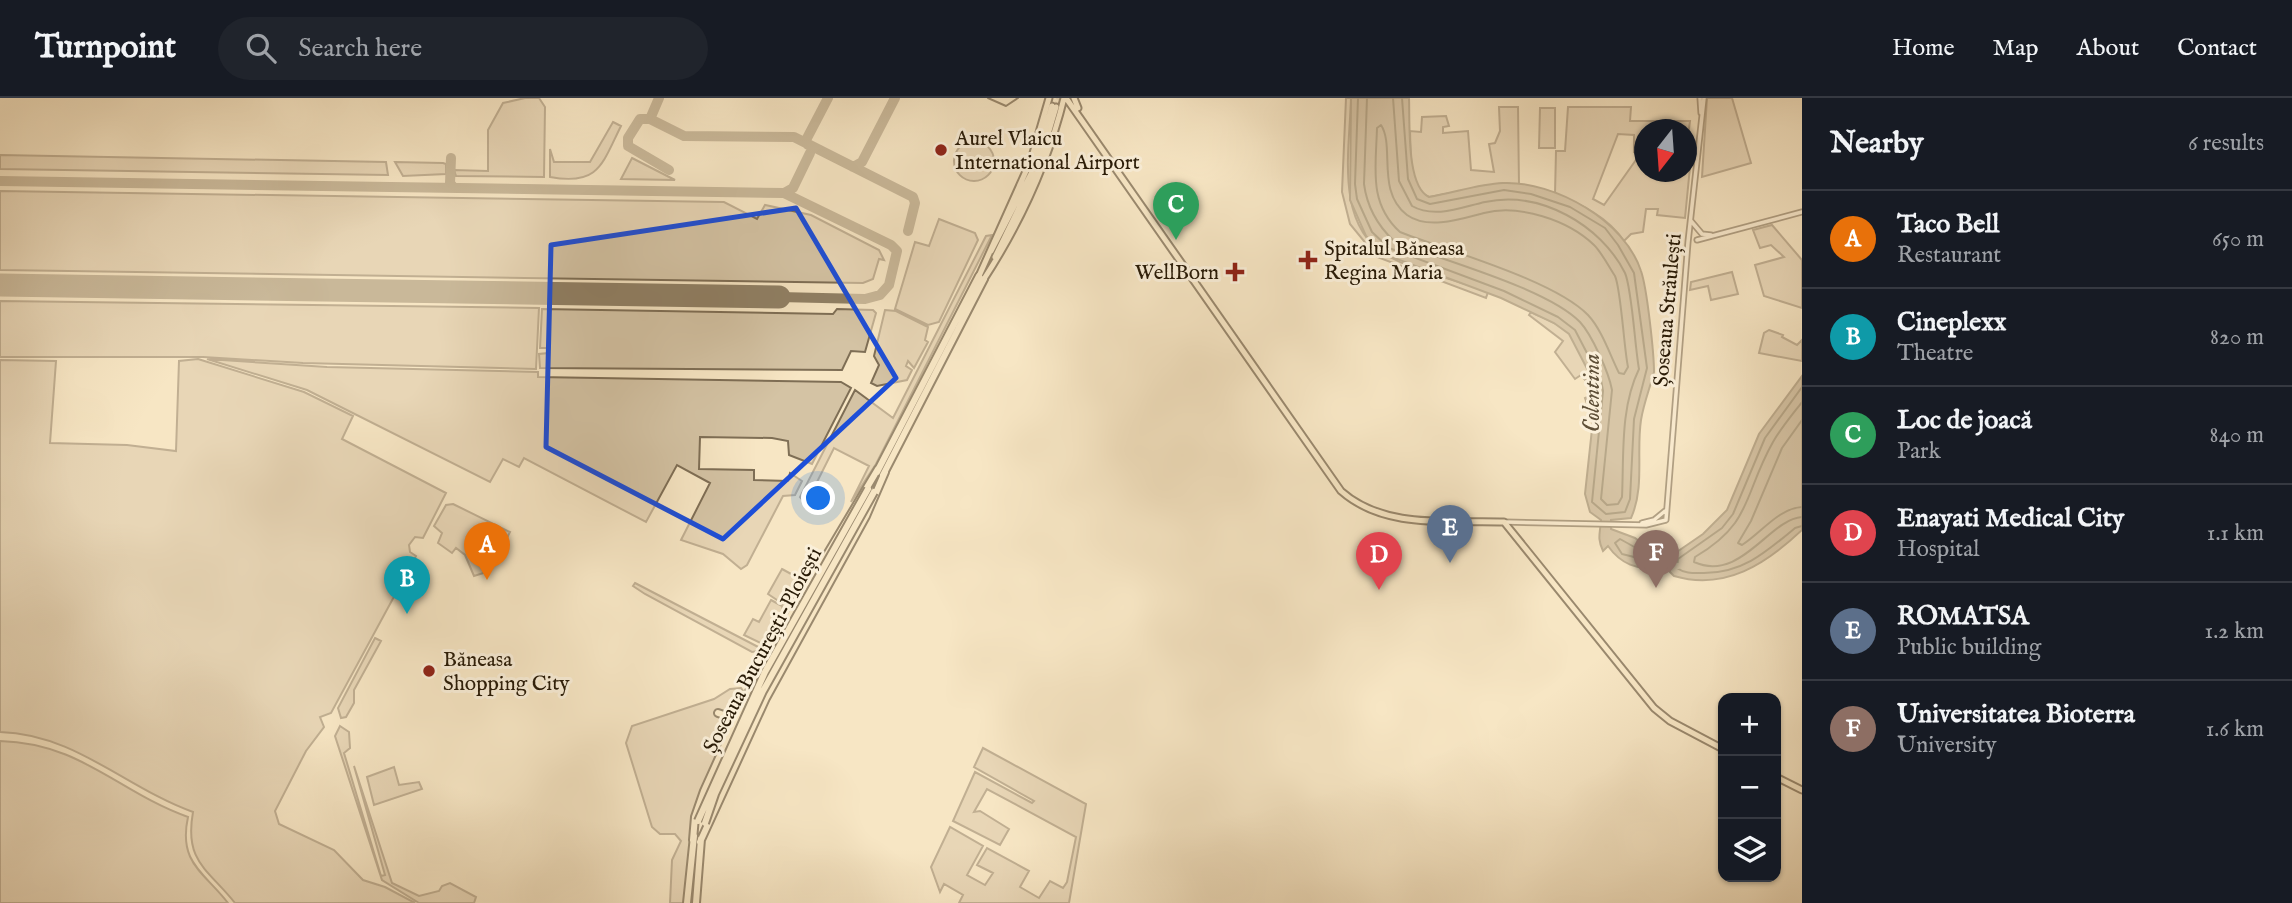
<!DOCTYPE html>
<html lang="en">
<head>
<meta charset="utf-8">
<style>
	body { margin:0; font-family:"IM FELL English",serif; background:#20242c; color:#f1f3f6 }
	.controls { position:absolute; right:21px; bottom:21px; display:grid; overflow:hidden; border-radius:14px; box-shadow:0 2px 5px #0004 }
	.controls button { width:63px; height:63px; display:grid; place-items:center; padding:0; border:0; border-bottom:2px solid #363941; background:#171b24; color:#f1f3f6; font:35px sans-serif }
	.compass { position:absolute; left:1634px; top:21px; width:63px; height:63px; border-radius:50%; background:#171b24; box-shadow:0 2px 5px #0004; rotate:197deg }
	.you { position:absolute; left:819px; top:401px; width:24px; height:24px; margin:-18px; border:5px solid #fff; border-radius:50%; background:#1a73e8; box-shadow:0 0 0 10px #1a73e833 }
	.badge { display:grid; place-items:center; width:46px; height:46px; border-radius:50%; background:#ea580c; color:#fff; font-size:23px; font-weight:700 }
	.pin { position:absolute; translate:-50% -58px; filter:drop-shadow(0 2px 4px #0008) }
	.pin::after { content:''; position:absolute; top:37px; width:24px; height:21px; background:inherit; clip-path:polygon(0 0,100% 0,50% 100%) }
	.list { margin:0; padding:0; list-style:none }
	h2 { display:flex; justify-content:space-between; align-items:center; height:91px; margin:0; padding:0 28px; font-size:30px }
	h2 small { font-size:23px; font-weight:400; color:#9ea1a6 }
	.list li { display:grid; grid-template-columns:46px 1fr auto; gap:21px; align-items:center; box-sizing:border-box; height:98px; padding:0 28px; border-top:2px solid #363941 }
	.list b { display:block; font-size:26px; white-space:nowrap }
	.list p { margin:0; font-size:23px; white-space:nowrap; color:#9ea1a6 }
	.list em { font-size:23px; font-style:normal; color:#9ea1a6 }
	.icon { flex:none; width:38px; height:38px; fill:none; stroke:currentColor; stroke-width:2; stroke-linecap:round; stroke-linejoin:round }
	.map { position:relative; flex:none; width:1802px; height:805px; overflow:hidden }
	header { display:flex; align-items:center; gap:42px; box-sizing:border-box; height:98px; padding:0 35px; background:#171b24; border-bottom:2px solid #363941 }
	header strong { font-size:33px }
	nav { display:flex; gap:38px; margin-inline-start:auto; font-size:24px }
	.search { width:490px; height:63px; background:#20242c; display:flex; align-items:center; gap:18px; box-sizing:border-box; padding:0 24px; border-radius:38px; color:#9ea1a6; font-size:26px }
	main { display:flex }
	aside { flex:1; background:#171b24 }
	.map>svg:first-child { display:block }
	.green { fill:#d4c3a4; stroke:#7e6e55; stroke-width:2 }
	.water { fill:#b1a183; stroke:#7a6b51; stroke-width:2 }
	.lines { fill:none; stroke-linecap:round; stroke-linejoin:round }
	.shore { stroke:#6c5e44; stroke-width:2 }
	.river { stroke:#b1a183; stroke-width:6 }
	.taxiway { stroke:#908065; stroke-width:10 }
	.runway { stroke:#908065; stroke-width:23 }
	.major-tunnel { stroke:#cebd9e; stroke-width:5; stroke-dasharray:5 2.5; stroke-linecap:butt }
	.minor-casing { stroke:#5c4d36; stroke-width:7 }
	.major-casing { stroke:#281a06; stroke-width:9 }
	.highway-casing { stroke:#281a06; stroke-width:10 }
	.minor { stroke:#faefd9; stroke-width:3.5 }
	.major { stroke:#f7e6c4; stroke-width:5 }
	.highway { stroke:#f7e6c4; stroke-width:6 }
	.tram { stroke:#281a06; stroke-width:2 }
	.highway-bridge-casing { stroke:#281a06; stroke-width:10; stroke-linecap:butt }
	.highway-bridge { stroke:#f7e6c4; stroke-width:6 }
	.marked { fill:none; stroke:#1d4ed8; stroke-width:5; stroke-linejoin:round }
	.poi-dot { fill:#8f2418; stroke:#faefd9; stroke-width:2.5 }
	.labels { text-anchor:middle; stroke-width:6; stroke-linejoin:round; paint-order:stroke }
	.poi-label { font-size:21px; fill:#281a06; stroke:#faefd9; text-anchor:start }
	.street-label { font-size:21px; fill:#281a06; stroke:#faefd9 }
	.water-label { font-size:23px; font-style:italic; fill:#5f5038; stroke:#faefd9 }
</style>
</head>
<body>
<header>
<strong>Turnpoint</strong>
<div class="search"><svg class="icon" aria-label="search" viewBox="0 0 24 24"><circle cx="10" cy="10" r="6"/><path d="M15 15l6 6"/></svg>Search here</div>
<nav><a>Home</a><a>Map</a><a>About</a><a>Contact</a></nav>
</header>
<main>
<div class="map">
<svg width="1802" height="805" viewBox="0 0 1802 805">
	<rect width="100%" height="100%" fill="#f7e6c4"/>
	<filter id="stains"><feTurbulence type="fractalNoise" baseFrequency=".00286" numOctaves="4"/><feColorMatrix values="0 0 0 0 .2 0 0 0 0 .09 0 0 0 0 .02 0 0 0 .5 -.17"/></filter>
	<radialGradient id="worn" r=".72"><stop offset=".6" stop-color="#630" stop-opacity="0"/><stop offset="1" stop-color="#630" stop-opacity=".3"/></radialGradient>
	<!-- green -->
	<path class="green" d="M525,0H539L545,9L544,79L456,78L454,72L488,73V32L503,5Z
		M1346,0H1351C1350,49 1334,126 1386,157C1416,174 1455,181 1488,194L1486,200L1377,159L1350,126L1342,94Z
		M1707,0H1732L1751,65L1702,79Z
		M1499,9H1518L1519,87L1504,85L1429,99C1408,89 1411,53 1410,33L1421,34L1422,19L1446,18L1449,28L1443,29V35L1468,33L1471,72L1494,74L1489,46L1495,45L1500,33Z
		M1568,9H1631L1630,23H1690L1688,38L1686,32H1644V55L1634,54V37L1618,36L1593,101L1604,107L1638,59L1644,60V74H1686L1687,69H1690L1685,120L1657,117L1658,111H1646L1643,134L1631,136L1624,143C1608,119 1581,106 1555,96L1556,53H1565Z
		M1540,10H1555V50H1539Z
		M613,24L621,28C602,66 599,88 550,79V51L554,64H590Z
		M954 63a20 20 0 1 1 40 0a20 20 0 1 1-40 0Z
		M0,57L386,64L388,77L0,71Z
		M632,60L675,82L621,81Z
		M395,64L443,65L446,66V76L403,78Z
		M0,93L724,104L757,121L765,107L811,117L879,152L884,162L879,161L873,181L863,185L0,172Z
		M939,121L975,135L978,142L939,224L928,227L895,211L915,144L929,148Z
		M1772,127L1802,162V210L1764,198L1755,167L1784,159L1771,147L1760,150L1753,132Z
		M992,137L876,366L851,404L869,368L834,350L806,406L800,399L855,292L893,320L986,138Z
		M1732,174L1738,196L1711,202L1708,188L1690,192L1691,184Z
		M0,203L539,210L536,271L303,265L203,259H0Z
		M542,211L833,216L837,211L873,212L876,215L865,254L851,253L842,272L540,270L539,256L548,255V250H540Z
		M885,212L896,213L928,229L925,242L928,244L914,270L908,263L906,268L912,272L907,282L877,288L871,285L879,267L874,258Z
		M1531,214C1543,220 1561,226 1570,236C1588,259 1599,292 1592,320L1585,300L1592,297L1591,289L1581,277L1575,281L1555,254L1563,243L1529,217Z
		M1769,232L1783,237L1782,239L1797,247L1802,242V263L1759,255L1764,235Z
		M198,261L304,294L353,318L342,341L446,395L423,440L415,439L409,447L410,454L416,458L331,615L320,619L324,629L306,653L275,713L279,726L334,752L363,782L385,789L415,805H235C208,771 184,764 193,714C126,690 75,636 0,634V262L56,263L50,345L127,347L176,353L179,263Z
		M207,261L327,269L538,274V279L841,284L851,290L812,366L789,357L788,343L772,340L700,339L699,371L754,372V382L788,383L790,375L802,383L795,397L783,398L747,467L741,471L723,456L681,442L710,385L677,367L646,424L524,360L519,369L503,361L490,384L307,292Z
		M453,406L510,434L490,473L474,478L465,457L456,450L452,455L438,445L442,435L434,428L446,407Z
		M782,471L804,483L789,510L768,496Z
		M635,485L764,552L752,554L645,496L633,488Z
		M771,502L782,508L784,518L765,547L744,537L753,521L759,524Z
		M375,540L381,543L354,592V605L346,619L341,620L338,610Z
		M741,590L746,597L741,614L724,638L697,711L687,805H670L672,762L681,743L675,736H660L652,729L626,645L632,628L714,601L730,591Z
		M340,628L349,634L350,650L344,655L381,778L385,777L354,668L392,785L419,798L439,793L442,788L450,785L476,799L474,805H419L382,782L335,638Z
		M0,643C81,645 118,694 188,719C178,765 204,774 228,805H0Z
		M983,650L1086,706L1069,805H959L963,797L944,786L940,794L931,769L950,729L983,748L967,777L985,787L993,775L977,767L987,750L1029,773L1020,789L1039,800L1050,783L1063,790L1067,784L1076,739L987,691L974,714L980,713L1009,731L1000,747L953,723L975,674L1032,705L1034,703L974,669Z
		M394,669L399,687L419,684L422,691L374,707L367,679Z"/>
	<!-- water -->
	<path class="water" d="M1351,0H1409C1410,24 1406,88 1429,99C1454,95 1478,86 1503,85C1555,83 1625,123 1641,173C1647,190 1654,255 1654,274C1650,290 1644,304 1641,322C1636,354 1645,389 1631,420L1611,422V431L1635,440L1644,447L1652,463L1660,464L1659,468C1638,474 1620,465 1608,448L1603,453C1597,440 1600,436 1601,422L1590,414L1585,396L1596,294L1594,284L1569,236L1554,225L1501,200L1386,157L1366,138L1350,102Z
		M1802,278V432C1766,466 1725,493 1674,478L1670,474L1671,458L1703,436L1727,412L1759,336Z"/>
	<g class="lines">
		<!-- shore -->
		<path class="shore" d="M1358,0L1355,86L1357,101L1372,134L1389,150L1504,193L1558,219L1575,232L1601,282L1603,293L1592,404L1606,416L1625,414L1630,401L1634,321L1647,270L1634,175L1618,147L1605,130L1570,109L1531,96L1504,92L1430,106L1417,101L1408,81L1402,0
			M1367,0L1364,86C1367,109 1377,127 1394,143C1441,162 1547,190 1580,224C1592,237 1609,275 1612,292L1601,401L1607,407L1618,406L1622,399C1624,357 1620,310 1639,271C1635,250 1632,191 1625,175C1601,127 1540,92 1485,104C1462,109 1435,121 1412,108L1399,83L1393,0
			M1381,27C1395,48 1376,94 1407,117C1428,132 1461,121 1484,115C1519,106 1568,122 1594,147C1602,155 1609,169 1615,178C1621,191 1624,251 1628,269L1624,276L1619,275C1610,257 1602,232 1588,217C1554,182 1448,153 1400,134C1368,105 1376,69 1377,30Z
			M1802,289L1765,340L1733,416L1722,430L1678,461L1677,470C1685,476 1694,475 1704,475C1743,475 1766,454 1795,430L1802,428
			M1802,304C1792,317 1781,330 1773,344C1743,397 1753,425 1695,459L1694,464C1741,485 1769,421 1802,419
			M1802,322L1782,350L1751,423L1738,445L1742,447C1761,435 1779,410 1802,409
			M1620,441L1638,451L1642,461L1622,456L1615,445Z"/>
		<!-- river -->
		<path class="river" d="M1654,467L1678,468"/>
		<!-- taxiway -->
		<path class="taxiway" d="M650,21L659,0
			M808,47L805,44L828,0
			M451,60L450,85L454,90
			M853,69L862,64L895,0
			M669,72L628,48V40L640,21H650L684,38L794,39L913,99L915,105L908,133
			M0,83L784,95L891,147L897,153L889,187L880,197L865,201L779,199
			M784,95L793,90L810,55"/>
		<!-- runway -->
		<path class="runway" d="M0,187L779,199"/>
		<!-- major-tunnel -->
		<path class="major-tunnel" d="M1056,9L1059,0"/>
		<!-- minor casing -->
		<g class="minor-casing">
			<path id="minor" d="M1700,0L1701,15
				M1691,123L1702,136L1711,137
				M1697,142L1802,114
				M1505,424L1646,427L1666,422L1688,144L1704,0
				M1642,425L1654,422L1665,413"/>
		</g>
		<!-- major casing -->
		<g class="major-casing">
			<path id="major" d="M1066,0L1341,393C1385,432 1450,422 1504,424L1654,610L1670,623L1723,651
				M1074,0L1078,10
				M991,153L1033,72L1052,8
				M995,159L1037,73L1056,9
				M979,178L1031,62L1049,0
				M984,181C1021,124 1048,65 1064,0
				M1776,679L1802,692"/>
		</g>
		<!-- highway casing -->
		<g class="highway-casing">
			<path id="highway" d="M877,374L979,178
				M883,377L984,181
				M764,583L757,575L758,565L772,549L878,371
				M718,615L730,619L735,626
				M693,742L695,719L704,693L757,576
				M700,744L766,600L866,418L885,374
				M687,805L694,738
				M696,805L701,741"/>
		</g>
		<!-- minor -->
		<use href="#minor" class="minor"/>
		<!-- major -->
		<use href="#major" class="major"/>
		<!-- highway -->
		<use href="#highway" class="highway"/>
		<!-- tram -->
		<path class="tram" d="M988,0L1006,8L1018,0"/>
		<!-- highway-bridge casing -->
		<g class="highway-bridge-casing">
			<path id="highway-bridge" d="M698,723L765,574L868,391
				M705,725L715,696L763,593L874,394"/>
		</g>
		<!-- highway-bridge -->
		<use href="#highway-bridge" class="highway-bridge"/>
	</g>
	<!-- marked area -->
	<path d="M0 0H1802V805H0ZM796,110L896,280L723,441L546,349L551,147Z" fill="#f7e6c4" fill-opacity=".55" fill-rule="evenodd"/>
	<path class="marked" d="M796,110L896,280L723,441L546,349L551,147Z"/>
	<!-- markers -->
	<g class="poi-dot">
		<circle cx="941" cy="52" r="7"/>
		<path d="M1304.5 151.5h7v7h7v7h-7v7h-7v-7h-7v-7h7z"/>
		<path d="M1231.5 163.5h7v7h7v7h-7v7h-7v-7h-7v-7h7z"/>
		<circle cx="429" cy="573" r="7"/>
	</g>
	<g class="labels">
		<!-- poi labels -->
		<g class="poi-label">
			<text x="955" y="47">Aurel Vlaicu<tspan x="955" dy="24">International Airport</tspan></text>
			<text x="1324" y="157">Spitalul Băneasa<tspan x="1324" dy="24">Regina Maria</tspan></text>
			<text x="1219" y="181" text-anchor="end">WellBorn</text>
			<text x="443" y="568">Băneasa<tspan x="443" dy="24">Shopping City</tspan></text>
		</g>
		<!-- street labels -->
		<g class="street-label">
			<text transform="translate(1667 212) rotate(-85)" y="7">Șoseaua Străulești</text>
			<text transform="translate(762 552) rotate(-62)" y="7">Șoseaua București-Ploiești</text>
		</g>
		<!-- water labels -->
		<g class="water-label">
			<text transform="translate(1591 295) rotate(-90)" y="8">Colentina</text>
		</g>
	</g>
	<rect width="100%" height="100%" filter="url(#stains)"/>
	<rect width="100%" height="100%" fill="url(#worn)"/>
</svg>
<div class="controls">
<button>+</button>
<button>−</button>
<button><svg class="icon" aria-label="layers" viewBox="0 0 24 24"><path d="M12 4l9 5-9 5-9-5zM3 14l9 5 9-5"/></svg></button>
</div>
<svg class="compass" viewBox="-18 -18 36 36"><path d="M0-13l5 13h-10z" fill="#e53935"/><path d="M0 13l5-13h-10z" fill="#9ea1a6"/></svg>
<div class="you"></div>
<div class="pin badge" style="left:487px;top:482px;background:#e8710a">A</div>
<div class="pin badge" style="left:407px;top:516px;background:#0f9aa8">B</div>
<div class="pin badge" style="left:1176px;top:142px;background:#2e9e5b">C</div>
<div class="pin badge" style="left:1379px;top:492px;background:#e0444e">D</div>
<div class="pin badge" style="left:1450px;top:465px;background:#5c6f8a">E</div>
<div class="pin badge" style="left:1656px;top:490px;background:#8d6e63">F</div>
</div>
<aside>
<h2>Nearby<small>6 results</small></h2>
<ul class="list">
<li><span class="badge" style="background:#e8710a">A</span><div><b>Taco Bell</b><p>Restaurant</p></div><em>650 m</em></li>
<li><span class="badge" style="background:#0f9aa8">B</span><div><b>Cineplexx</b><p>Theatre</p></div><em>820 m</em></li>
<li><span class="badge" style="background:#2e9e5b">C</span><div><b>Loc de joacă</b><p>Park</p></div><em>840 m</em></li>
<li><span class="badge" style="background:#e0444e">D</span><div><b>Enayati Medical City</b><p>Hospital</p></div><em>1.1 km</em></li>
<li><span class="badge" style="background:#5c6f8a">E</span><div><b>ROMATSA</b><p>Public building</p></div><em>1.2 km</em></li>
<li><span class="badge" style="background:#8d6e63">F</span><div><b>Universitatea Bioterra</b><p>University</p></div><em>1.6 km</em></li>
</ul>
</aside>
</main>
</body>
</html>
